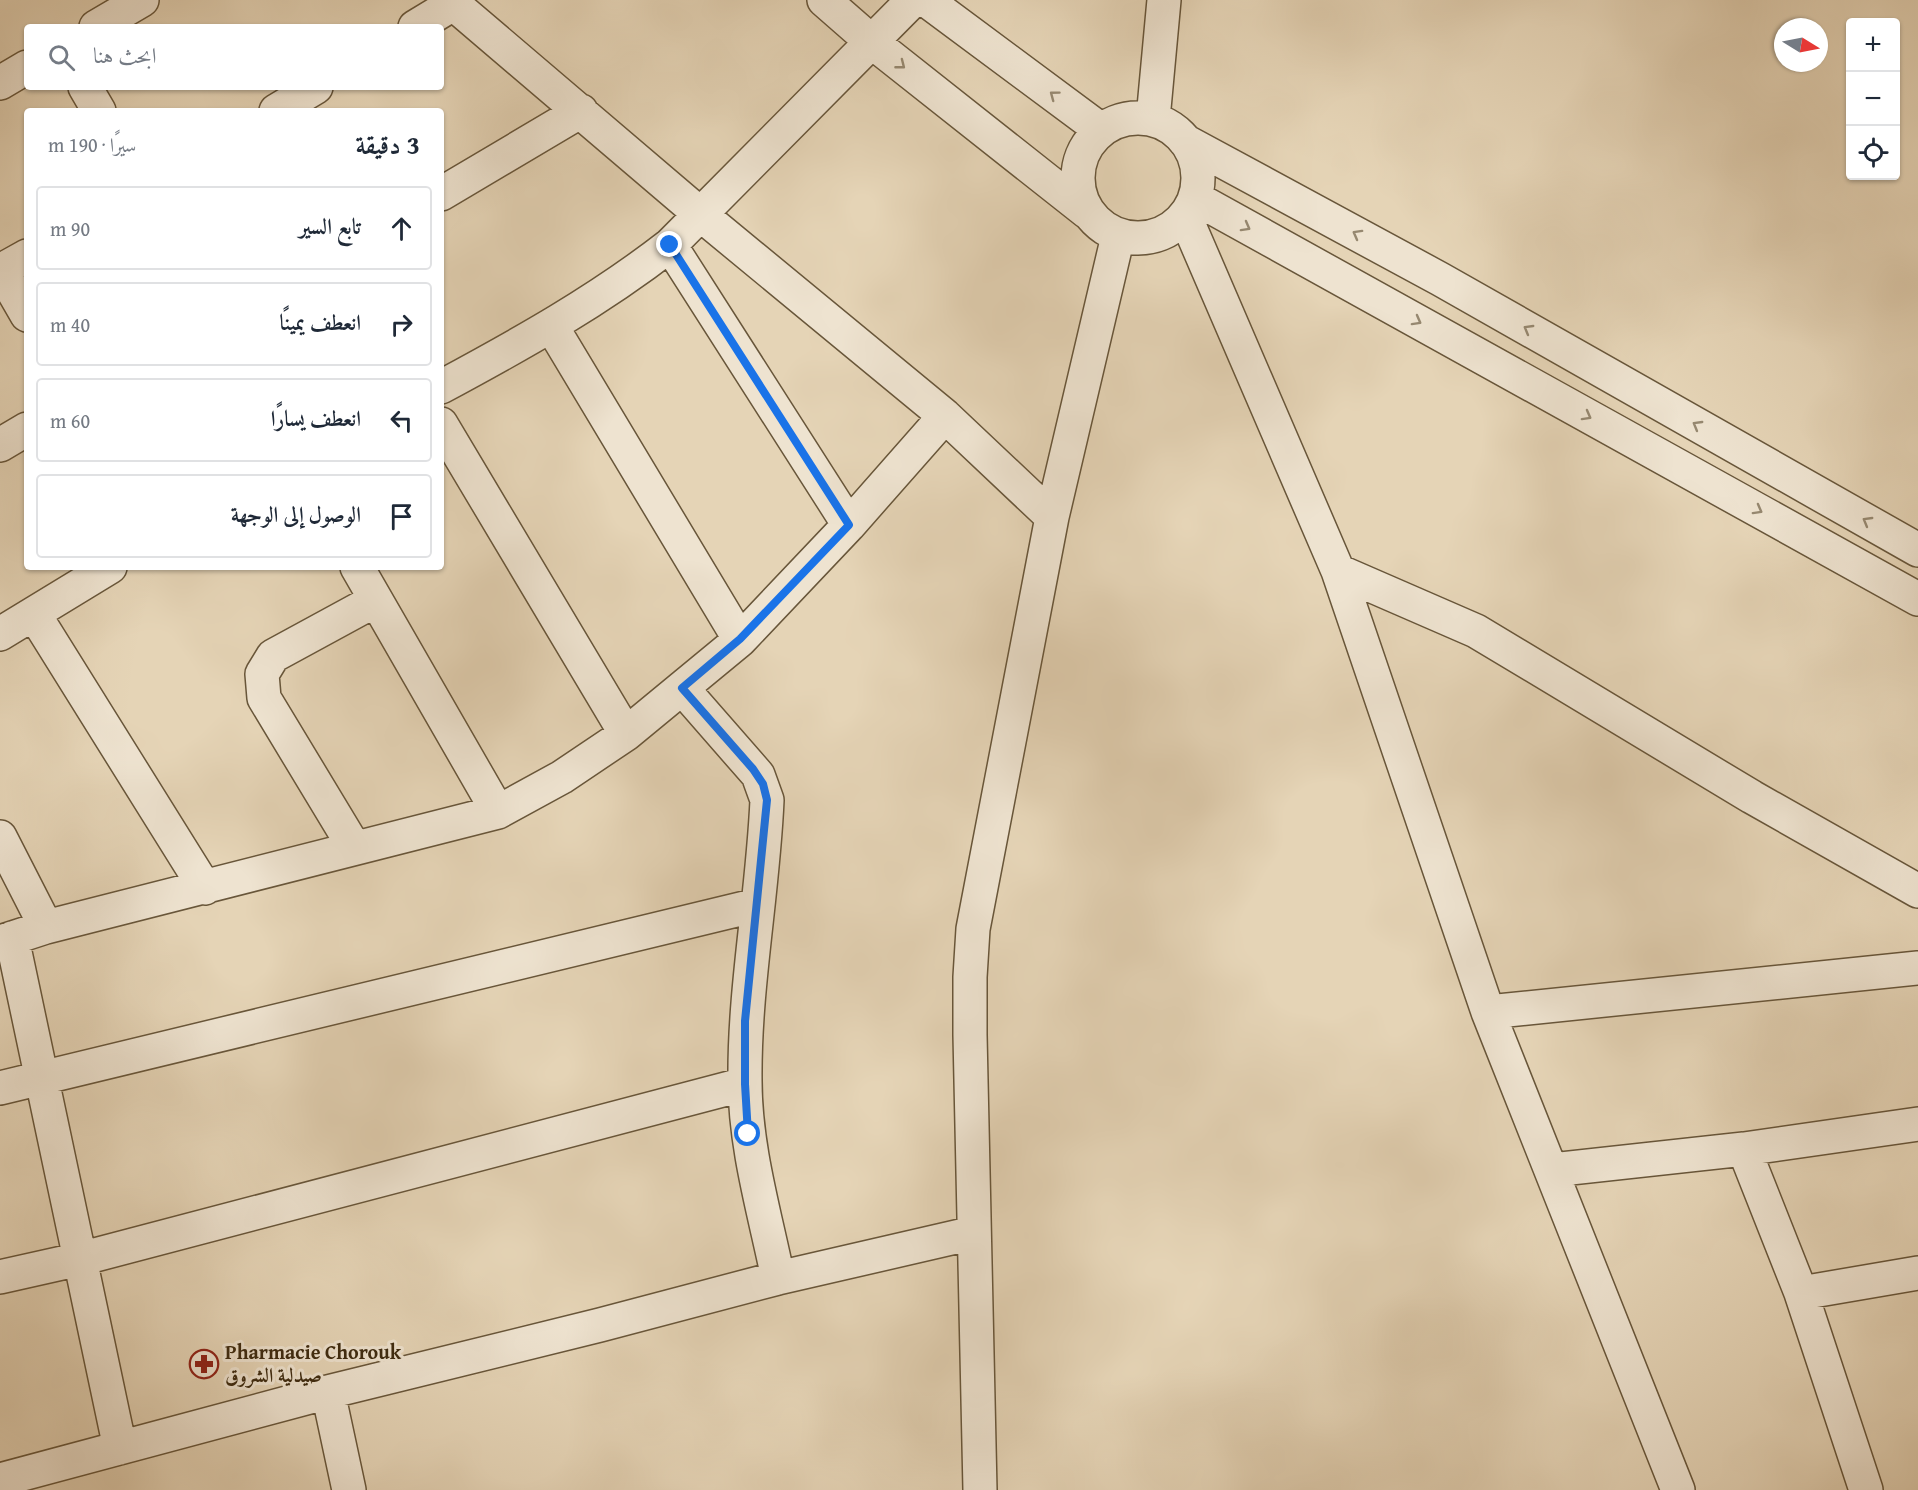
<!DOCTYPE html>
<html lang="ar">
<head>
<meta charset="utf-8">
<style>
	body { margin:0; font-family:"Gentium Book Plus",Amiri,serif; background:#f6f6f7; color:#1f2937; direction:rtl }
	.controls { position:absolute; right:18px; top:18px; display:grid; overflow:hidden; border-radius:6px; box-shadow:0 2px 4px #0004 }
	.controls button { width:54px; height:54px; display:grid; place-items:center; padding:0; border:0; border-bottom:2px solid #e0e1e3; background:#fff; color:#1f2937; font:30px sans-serif }
	.compass { position:absolute; left:1774px; top:18px; width:54px; height:54px; border-radius:50%; background:#fff; box-shadow:0 2px 4px #0004; rotate:100deg }
	.stop { position:absolute; width:18px; height:18px; margin:-14px; border:4px solid #1a73e8; border-radius:50%; background:#fff }
	.stop.end { background:#1a73e8; border-color:#fff; box-shadow:0 2px 6px #0008 }
	.list { margin:0; padding:0; list-style:none }
	h2 { display:flex; justify-content:space-between; align-items:center; height:78px; margin:0; padding:0 24px; font-size:26px }
	h2 small { font-size:20px; font-weight:400; color:#747a83 }
	.list li { display:grid; grid-template-columns:39px 1fr auto; gap:18px; align-items:center; box-sizing:border-box; height:84px; margin:0 12px 12px; padding:0 12px; border:2px solid #e0e1e3; border-radius:6px }
	.list b { display:block; font-size:22px; white-space:nowrap }
	.list em { font-size:20px; font-style:normal; color:#747a83 }
	.icon { flex:none; width:33px; height:33px; fill:none; stroke:currentColor; stroke-width:2; stroke-linecap:round; stroke-linejoin:round }
	.map { position:relative; flex:none; width:1918px; height:1490px; overflow:hidden; direction:ltr }
	.search { position:absolute; background:#fff; box-shadow:0 2px 4px #0004; left:24px; top:24px; width:420px; height:66px; display:flex; align-items:center; gap:15px; box-sizing:border-box; padding:0 21px; border-radius:6px; color:#747a83; font-size:22px }
	.panel { position:absolute; background:#fff; box-shadow:0 2px 4px #0004; left:24px; top:108px; width:420px; height:462px; border-radius:6px; direction:rtl }
	.map>svg:first-child { display:block }
	.lines { fill:none; stroke-linecap:round; stroke-linejoin:round }
	.street-casing { stroke:#68563a; stroke-width:36 }
	.street { stroke:#eee3d0; stroke-width:33 }
	.oneway { stroke:#968870 }
	.route { stroke:#1a73e8; stroke-width:8 }
	.labels { text-anchor:middle; stroke-width:6; stroke-linejoin:round; paint-order:stroke }
	.poi-label { font-size:20px; font-weight:bold; fill:#3f2c11; stroke:#eee3d0; text-anchor:start }
</style>
</head>
<body>
<div class="map">
<svg width="1918" height="1490" viewBox="0 0 1918 1490">
	<rect width="100%" height="100%" fill="#e5d4b6"/>
	<filter id="stains"><feTurbulence type="fractalNoise" baseFrequency=".00333" numOctaves="4"/><feColorMatrix values="0 0 0 0 .2 0 0 0 0 .09 0 0 0 0 .02 0 0 0 .5 -.17"/></filter>
	<radialGradient id="worn" r=".72"><stop offset=".6" stop-color="#630" stop-opacity="0"/><stop offset="1" stop-color="#630" stop-opacity=".3"/></radialGradient>
	<g class="lines">
		<!-- street casing -->
		<g class="street-casing">
			<path id="street" d="M449,0L700,214L945,416L1052,517
				M824,0L872,42L1087,212
				M926,0L1101,130
				M96,27L142,0
				M415,27L453,4
				M0,83L27,67
				M85,87L99,111
				M276,111L316,87
				M1078 178a60 60 0 1 1 120 0a60 60 0 1 1-120 0Z
				M1153,119L1164,0
				M1185,141L1440,279L1918,550
				M441,194L581,111
				M1195,198L1918,599
				M1185,216L1338,571L1488,1012L1678,1490
				M670,245L849,525
				M1,270L27,315
				M0,271L27,256
				M552,327L740,640
				M441,387C521,344 598,301 670,245L913,0
				M441,424L626,734
				M0,445L27,429
				M357,567L498,812
				M1338,571L1476,631L1752,797L1918,891
				M34,614L205,888
				M0,634L110,567
				M682,688L758,775L767,800C763,894 744,987 745,1081C745,1148 765,1214 778,1278
				M0,837L46,927
				M354,847L264,698L262,674L273,656L376,600
				M12,938L80,1259L745,1084
				M0,942L46,927L498,812L562,777L626,734L740,640L849,525L945,416
				M1488,1012L1918,968
				M0,1088L757,905
				M1744,1149L1801,1293L1918,1273
				M1552,1170L1744,1149L1918,1124
				M0,1277L80,1259L120,1448
				M1801,1293L1866,1490
				M328,1392L349,1490
				M0,1480L328,1392L600,1325L778,1278L973,1233
				M980,1490L970,1035V977L973,929L1052,517L1118,236"/>
		</g>
		<!-- street -->
		<use href="#street" class="street"/>
	</g>
	<!-- one-way arrows -->
	<defs><path id="oneway-chevron" d="M-2-3.5L2.5 0L-2 3.5" fill="none" stroke-width="1.6" stroke-linecap="round" stroke-linejoin="round" transform="scale(1.5)"/></defs>
	<g class="oneway">
		<use href="#oneway-chevron" transform="translate(901 65) rotate(38)"/>
		<use href="#oneway-chevron" transform="translate(1054 95) rotate(-143)"/>
		<use href="#oneway-chevron" transform="translate(1246 227) rotate(29)"/>
		<use href="#oneway-chevron" transform="translate(1357 234) rotate(-151)"/>
		<use href="#oneway-chevron" transform="translate(1417 321) rotate(29)"/>
		<use href="#oneway-chevron" transform="translate(1528 329) rotate(-150)"/>
		<use href="#oneway-chevron" transform="translate(1587 416) rotate(29)"/>
		<use href="#oneway-chevron" transform="translate(1697 425) rotate(-150)"/>
		<use href="#oneway-chevron" transform="translate(1758 510) rotate(29)"/>
		<use href="#oneway-chevron" transform="translate(1867 521) rotate(-150)"/>
	</g>
	<g class="lines">
		<!-- route -->
		<path class="route" d="M670,245L849,525L740,639L682,688L753,769L763,784L767,800L745,1021V1084L748,1134"/>
	</g>
	<!-- icons -->
	<defs>
		<g id="pharmacy-ring" transform="scale(1.5)"><circle r="9.5" fill="#eee3d0" stroke="#8f2418" stroke-width="1.5"/><path d="M-2-6h4v4h4v4h-4v4h-4v-4h-4v-4h4Z" fill="#8f2418"/></g>
	</defs>
	<g fill-rule="evenodd">
		<use href="#pharmacy-ring" x="204" y="1364"/>
	</g>
	<g class="labels">
		<!-- poi labels -->
		<g class="poi-label">
			<text x="225" y="1359">Pharmacie Chorouk<tspan x="225" dy="23">صيدلية الشروق</tspan></text>
		</g>
	</g>
	<rect width="100%" height="100%" filter="url(#stains)"/>
	<rect width="100%" height="100%" fill="url(#worn)"/>
</svg>
<div class="controls">
<button>+</button>
<button>−</button>
<button><svg class="icon" aria-label="locate" viewBox="0 0 24 24"><circle cx="12" cy="12" r="6"/><path d="M12 2v4M12 18v4M2 12h4M18 12h4"/></svg></button>
</div>
<svg class="compass" viewBox="-18 -18 36 36"><path d="M0-13l5 13h-10z" fill="#e53935"/><path d="M0 13l5-13h-10z" fill="#747a83"/></svg>
<div class="stop" style="left:748px;top:1134px"></div>
<div class="stop end" style="left:670px;top:245px"></div>
<div class="search"><svg class="icon" aria-label="search" viewBox="0 0 24 24"><circle cx="10" cy="10" r="6"/><path d="M15 15l6 6"/></svg>ابحث هنا</div>
<section class="panel">
<h2>3 دقيقة<small>سيرًا · 190 m</small></h2>
<ul class="list">
<li><svg class="icon" aria-label="ahead" viewBox="0 0 24 24"><path d="M12 20V5M6 11l6-6 6 6"/></svg><div><b>تابع السير</b></div><em>90 m</em></li>
<li><svg class="icon" aria-label="right" viewBox="0 0 24 24"><path d="M7 20v-9h11M14 6l5 5-5 5"/></svg><div><b>انعطف يمينًا</b></div><em>40 m</em></li>
<li><svg class="icon" aria-label="left" viewBox="0 0 24 24"><path d="M17 20v-9H6M10 6l-5 5 5 5"/></svg><div><b>انعطف يسارًا</b></div><em>60 m</em></li>
<li><svg class="icon" aria-label="arrive" viewBox="0 0 24 24"><path d="M6 21V4h12l-3 4 3 4H6"/></svg><div><b>الوصول إلى الوجهة</b></div></li>
</ul>
</section>
</div>
</body>
</html>
